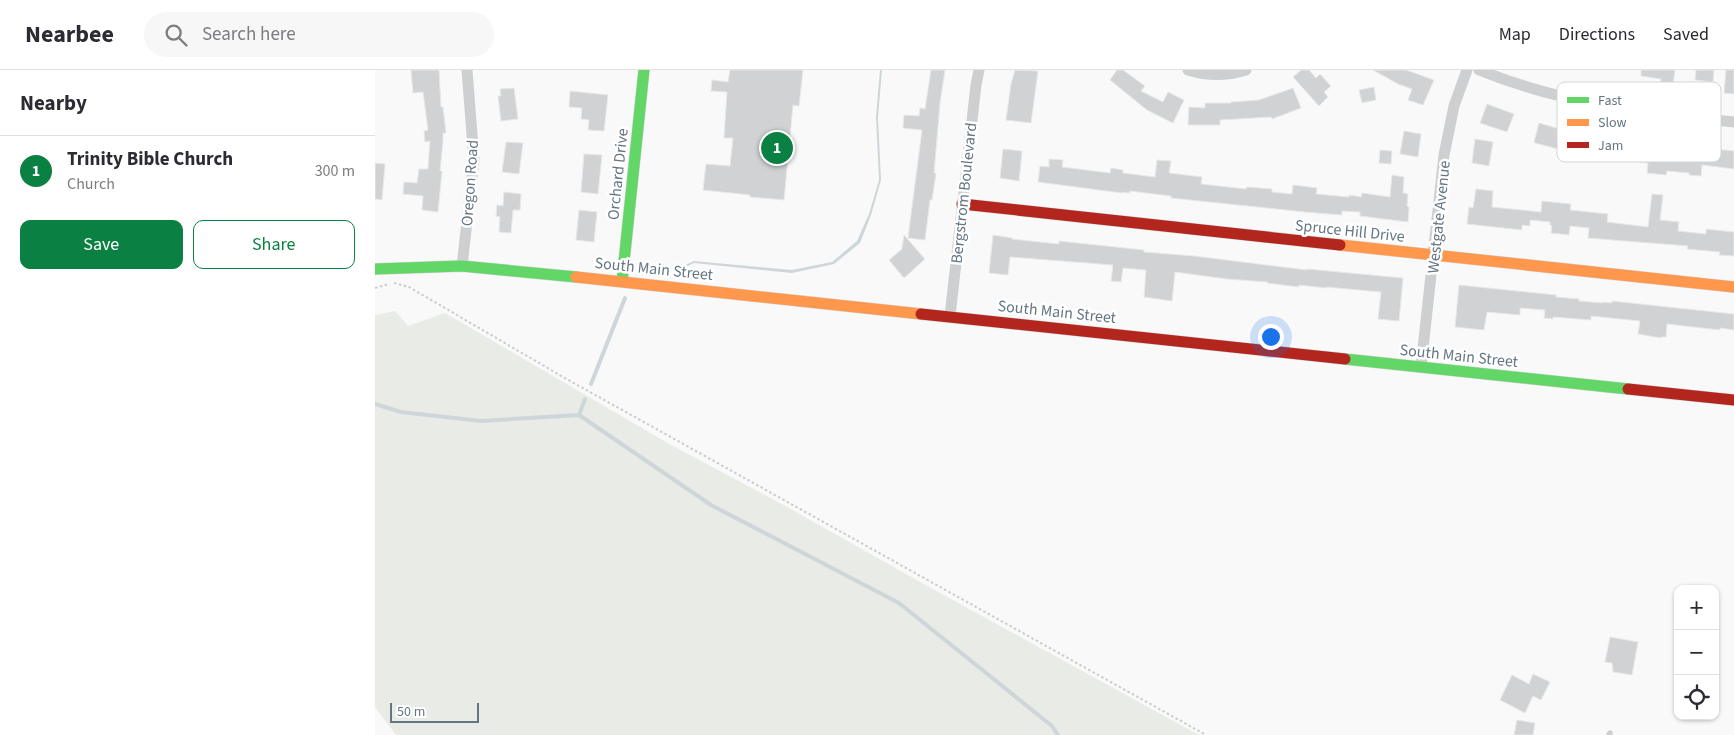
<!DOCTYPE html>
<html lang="en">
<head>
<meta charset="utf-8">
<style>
	body { margin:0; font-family:"Source Sans 3",sans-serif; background:#f7f7f7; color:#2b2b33 }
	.controls { position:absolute; right:15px; bottom:15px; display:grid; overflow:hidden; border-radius:10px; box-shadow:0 1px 4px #0004 }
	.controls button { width:45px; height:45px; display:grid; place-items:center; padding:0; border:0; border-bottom:1px solid #e1e1e2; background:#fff; color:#2b2b33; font:25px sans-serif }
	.scale { position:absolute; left:15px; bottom:12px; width:89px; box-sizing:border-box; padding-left:5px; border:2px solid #657683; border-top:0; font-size:14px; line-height:18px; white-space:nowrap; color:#657683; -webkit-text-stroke:4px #fff; paint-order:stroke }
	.you { position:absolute; left:895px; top:266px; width:18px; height:18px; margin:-12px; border:4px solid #fff; border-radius:50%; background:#1a73e8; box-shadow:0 0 0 8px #1a73e833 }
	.badge { display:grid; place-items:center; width:32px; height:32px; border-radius:50%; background:#0b8043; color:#fff; font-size:16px; font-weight:700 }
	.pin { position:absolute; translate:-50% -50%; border:2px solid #fff; box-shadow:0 1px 5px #0006 }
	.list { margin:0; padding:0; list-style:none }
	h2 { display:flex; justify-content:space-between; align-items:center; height:65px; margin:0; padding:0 20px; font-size:21px }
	h2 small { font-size:16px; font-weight:400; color:#7c7c81 }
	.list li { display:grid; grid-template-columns:32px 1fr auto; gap:15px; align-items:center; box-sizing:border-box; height:70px; padding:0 20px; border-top:1px solid #e1e1e2 }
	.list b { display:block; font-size:19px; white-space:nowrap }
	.list p { margin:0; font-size:16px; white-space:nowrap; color:#7c7c81 }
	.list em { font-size:16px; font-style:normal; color:#7c7c81 }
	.actions { display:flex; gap:10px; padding:15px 20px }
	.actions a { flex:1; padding:11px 0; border:1px solid #0b8043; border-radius:10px; text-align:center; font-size:18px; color:#0b8043 }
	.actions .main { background:#0b8043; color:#fff }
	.icon { flex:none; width:28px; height:28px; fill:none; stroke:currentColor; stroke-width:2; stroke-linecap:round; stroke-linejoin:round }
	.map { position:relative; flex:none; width:1359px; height:665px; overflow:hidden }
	header { display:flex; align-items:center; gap:30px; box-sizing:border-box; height:70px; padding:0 25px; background:#fff; border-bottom:1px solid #e1e1e2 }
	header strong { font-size:24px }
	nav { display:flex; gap:28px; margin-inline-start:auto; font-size:18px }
	.search { width:350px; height:45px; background:#f7f7f7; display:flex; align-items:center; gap:12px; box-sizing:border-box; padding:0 18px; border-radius:28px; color:#7c7c81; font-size:19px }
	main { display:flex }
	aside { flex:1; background:#fff }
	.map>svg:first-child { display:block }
	.green { fill:#e8ebe6 }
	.water { fill:#ced6d9 }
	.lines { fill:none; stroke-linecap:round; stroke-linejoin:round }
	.stream { stroke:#ced6d9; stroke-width:4 }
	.building { fill:#d0d2d3; stroke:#e8e8e8 }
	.fast-casing { stroke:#d5d6d7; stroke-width:12 }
	.slow-casing { stroke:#d5d6d7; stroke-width:12 }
	.jam-casing { stroke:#d5d6d7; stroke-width:12 }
	.path { stroke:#cbcccd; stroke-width:2; stroke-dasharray:2.5 2.5; stroke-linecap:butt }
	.lane { stroke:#cecfd0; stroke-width:5.5 }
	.street { stroke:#cecfd0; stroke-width:11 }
	.fast { stroke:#63d668; stroke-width:11 }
	.slow { stroke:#ff974d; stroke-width:11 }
	.jam { stroke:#b3261e; stroke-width:11 }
	.labels { text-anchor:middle; stroke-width:5; stroke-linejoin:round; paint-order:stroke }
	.street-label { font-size:16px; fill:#657683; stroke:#fff }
	.key { fill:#fff; stroke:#d1d6da; stroke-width:1 }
	.key-label { font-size:14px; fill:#657683 }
</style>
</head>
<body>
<header>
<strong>Nearbee</strong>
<div class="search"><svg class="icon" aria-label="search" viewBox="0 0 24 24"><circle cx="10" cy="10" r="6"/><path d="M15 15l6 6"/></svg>Search here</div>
<nav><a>Map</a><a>Directions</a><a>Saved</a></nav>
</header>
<main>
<aside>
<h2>Nearby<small></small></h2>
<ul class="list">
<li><span class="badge">1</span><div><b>Trinity Bible Church</b><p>Church</p></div><em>300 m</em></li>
</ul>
<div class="actions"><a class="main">Save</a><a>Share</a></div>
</aside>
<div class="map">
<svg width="1359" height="665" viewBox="0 0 1359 665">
	<rect width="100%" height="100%" fill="#f9f9f9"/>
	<!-- green -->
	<path class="green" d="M20,241L33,256L70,243L296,375L405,433L556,518L824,665H21L0,637V245Z"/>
	<!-- water -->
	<path class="water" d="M505,0H507L503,47L506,110L496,145L485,173L459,194L417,203L319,193L307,199L306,197L319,191L417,200L457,192L482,171L494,144L504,110L501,47Z"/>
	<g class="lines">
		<!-- stream -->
		<path class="stream" d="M216,314L250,228
			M0,334L26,342L106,351L204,345L336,435L524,533L677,656L683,665
			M204,345L210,329"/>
	</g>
	<!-- building -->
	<path class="building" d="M36,0H64L66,37H68L71,63H68V71L65,101H67L63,142L47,140L48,126L28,124L29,112L42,113L44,99H53L55,71L50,72L49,61L53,60L48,22L38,23Z
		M355,0H428L424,36L418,35L409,130L375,127V125L328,120L331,94L355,96L358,68H349L352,22L336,21L337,10L353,12Z
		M556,0H570L565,33L559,103H561L557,130H555L550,170L533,168L547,60L528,58L529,45L544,46L545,38L550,39Z
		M640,0L663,1L656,53L631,50L636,14Z
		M742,0H748L770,16L766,21L788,32L793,22L809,30L798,53L772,40L735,10Z
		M926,0H934L941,8L945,4L956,16L949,22L953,27L944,36L918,7Z
		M998,0H1031L1059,10L1048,35L1033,30L1037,19L1023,14Z
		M1266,0H1300L1298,16L1285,15L1286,9L1266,6Z
		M1321,0H1339L1338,12L1320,10Z
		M1351,0H1359V24L1349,23Z
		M999,17L1001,30L987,33L984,20Z
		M139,18L143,49L126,51L123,26H126L125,19Z
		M918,18L926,38L897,49L896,47L845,50V55H813L814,37L830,38V33H856V32L884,30Z
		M195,21L233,25L229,61L213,60L214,50L206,49L207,38L194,37Z
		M1112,34L1139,44L1132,62L1105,53Z
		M1164,53L1188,60L1231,69V67L1248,70L1247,73L1276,77V74L1299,77L1300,75L1359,81V99L1327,95L1326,106L1314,105V103L1292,101L1291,105L1272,103L1273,93L1253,90L1184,76L1183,79L1160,73L1159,72Z
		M1029,61L1046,64L1043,87L1025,84Z
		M1100,69L1118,72L1114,96L1097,93Z
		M131,72L148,73L144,104L127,102Z
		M628,79L647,81L644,111L625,108Z
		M1005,80L1017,81L1016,94L1004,93Z
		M209,84L227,85L223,124L206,122Z
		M674,89L688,90L687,97L735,103L736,98L748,100V103L780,107L782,90L796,91L794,103L827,107L826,114L871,119L872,117L897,119V122L917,124L918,115L942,118L941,124L974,127V125L986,127L987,123L1015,127L1017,105L1029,107L1028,123L1033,124L1032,136L1034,137L1033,152L985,146V142L967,141V145L930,142L796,128V126L755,121V123L747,122V123L663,112L665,96L674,97Z
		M0,93L10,94L7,130L0,129Z
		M1101,119L1118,121L1117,137L1166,142L1167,131L1196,134L1195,140L1233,144L1232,152L1273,157L1277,124L1288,125L1285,150L1304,152L1303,161L1331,164V159L1359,162V186L1344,185L1345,182L1312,179L1313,176L1213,168L1214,158L1195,156L1194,165L1176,163L1177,156L1175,155V152L1155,150V156L1147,155V160L1092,154L1094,137L1098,138Z
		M129,122L146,124L145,140H138L136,163L124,162L125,147L121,146L122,135L128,136Z
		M204,140L222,142L219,172L201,170Z
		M529,165L550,189L529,208L514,190L527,179Z
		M618,165L637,168V169L684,174V171L769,180V182L819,186L932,200V199L1028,208L1024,251L1003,249L1006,222L951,217V218L924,215V217L892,213L893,212L852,209L800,202L797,231L769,227L771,200L748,198L746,212L736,211L738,195L635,187L633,205L614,203Z
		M1084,215L1181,225V227L1204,229V231L1228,233V232L1237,233V231L1359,244V260L1345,258V260L1292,254L1291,267H1286V268L1263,264L1265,251L1216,246V250L1178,247V249L1169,248L1170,240L1145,238V245L1112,242L1109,260L1080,257Z
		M1235,567L1263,572L1257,605L1238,602L1237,593L1230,592Z
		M1158,604L1175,612L1166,630L1158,626L1150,643L1125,630L1137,605L1154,614Z
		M1142,650L1160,653L1158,665H1139Z"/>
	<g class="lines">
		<!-- fast casing -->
		<g class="fast-casing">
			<path id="fast" d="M0,199L87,196L201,207
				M247,211L269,0
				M970,289L1253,319"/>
		</g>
		<!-- slow casing -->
		<g class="slow-casing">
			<path id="slow" d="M965,175L1359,217
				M201,207L546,244"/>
		</g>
		<!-- jam casing -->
		<g class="jam-casing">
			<path id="jam" d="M587,134L965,175
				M546,244L970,289
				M1253,319L1359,330"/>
		</g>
		<!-- path -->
		<path class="path" d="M19,213L34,217L188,307L831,665
			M0,218L14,214"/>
		<!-- lane -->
		<path class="lane" d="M1234,665L1235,663"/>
		<!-- street -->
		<path class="street" d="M813,0C832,6 852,6 871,0
			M1104,0C1188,34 1270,43 1359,52
			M87,196L99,90L92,0
			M575,246L601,15L604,0
			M1046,297L1069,85L1079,36L1092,0"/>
		<!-- fast -->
		<use href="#fast" class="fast"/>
		<!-- slow -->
		<use href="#slow" class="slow"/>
		<!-- jam -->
		<use href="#jam" class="jam"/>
	</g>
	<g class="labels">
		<!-- street labels -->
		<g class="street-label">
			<text transform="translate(242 104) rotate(-84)" y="6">Orchard Drive</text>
			<text transform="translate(94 113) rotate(-86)" y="6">Oregon Road</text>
			<text transform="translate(588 123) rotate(-84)" y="6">Bergstrom Boulevard</text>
			<text transform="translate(1063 147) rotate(-84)" y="6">Westgate Avenue</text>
			<text transform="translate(975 160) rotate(6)" y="6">Spruce Hill Drive</text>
			<text transform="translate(279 198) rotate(6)" y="6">South Main Street</text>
			<text transform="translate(682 241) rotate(6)" y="6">South Main Street</text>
			<text transform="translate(1084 285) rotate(6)" y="6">South Main Street</text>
		</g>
	</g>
	<!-- legend -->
	<rect x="1182" y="12" width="164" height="80" rx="8" class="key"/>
	<rect x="1192" y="27" width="22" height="6" fill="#63d668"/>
	<rect x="1192" y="49" width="22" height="7" fill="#ff974d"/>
	<rect x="1192" y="72" width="22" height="6" fill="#b3261e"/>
	<g class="key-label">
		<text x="1223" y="35">Fast</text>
		<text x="1223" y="57">Slow</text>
		<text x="1223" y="80">Jam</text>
	</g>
</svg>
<div class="controls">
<button>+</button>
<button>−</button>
<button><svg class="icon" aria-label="locate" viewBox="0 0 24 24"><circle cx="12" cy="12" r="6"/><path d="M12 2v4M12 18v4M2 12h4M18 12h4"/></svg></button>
</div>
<div class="scale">50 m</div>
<div class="you"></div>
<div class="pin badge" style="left:402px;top:78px">1</div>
</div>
</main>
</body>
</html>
